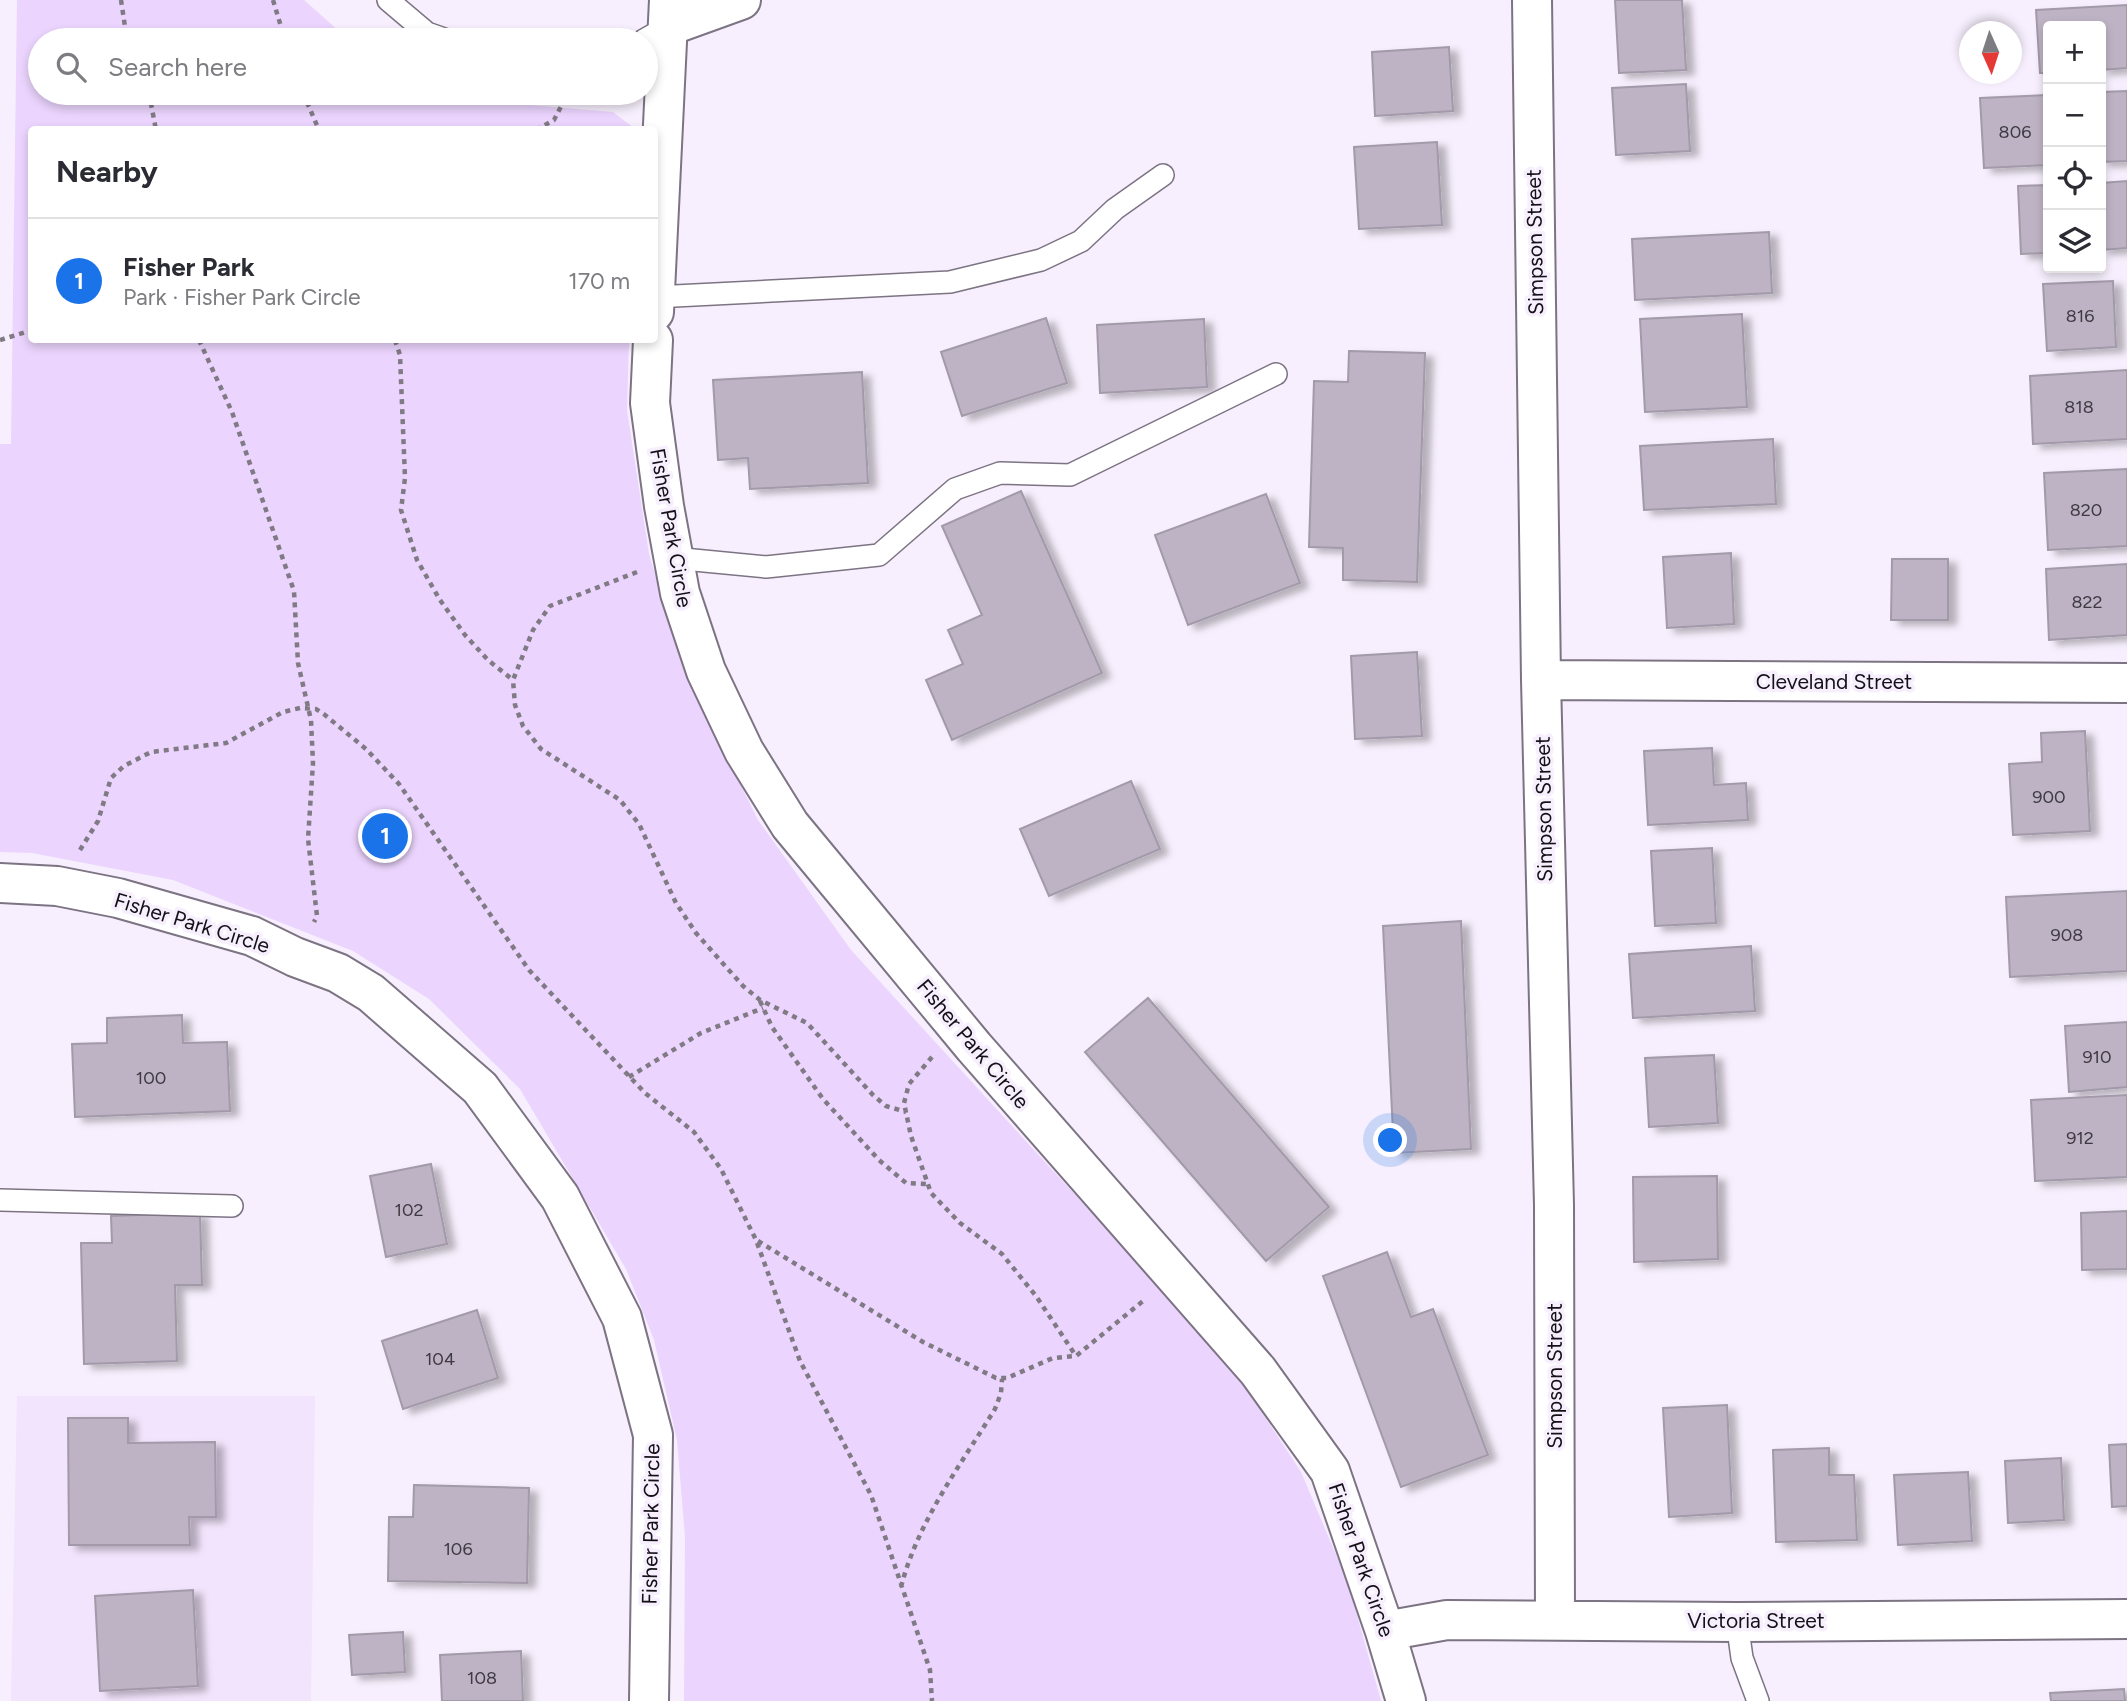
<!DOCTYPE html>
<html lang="en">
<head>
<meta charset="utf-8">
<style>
	body { margin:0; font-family:Figtree,sans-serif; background:#f7f7f7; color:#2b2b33 }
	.controls { position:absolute; right:21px; top:21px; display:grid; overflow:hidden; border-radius:7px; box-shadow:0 4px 10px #0003 }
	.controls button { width:63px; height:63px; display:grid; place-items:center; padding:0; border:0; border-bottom:2px solid #e1e1e2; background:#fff; color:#2b2b33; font:35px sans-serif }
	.compass { position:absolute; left:1959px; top:21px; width:63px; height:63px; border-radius:50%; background:#fff; box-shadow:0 4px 10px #0003; rotate:177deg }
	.you { position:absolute; left:1391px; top:1141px; width:24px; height:24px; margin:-18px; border:5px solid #fff; border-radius:50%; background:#1a73e8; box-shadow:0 0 0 10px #1a73e833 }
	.badge { display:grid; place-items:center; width:46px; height:46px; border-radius:50%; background:#1a73e8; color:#fff; font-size:23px; font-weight:700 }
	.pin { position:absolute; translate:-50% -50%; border:4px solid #fff; box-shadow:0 2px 7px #0006 }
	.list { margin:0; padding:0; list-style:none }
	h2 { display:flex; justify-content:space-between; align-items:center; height:91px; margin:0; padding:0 28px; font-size:30px }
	h2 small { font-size:23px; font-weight:400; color:#7c7c81 }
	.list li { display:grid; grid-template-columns:46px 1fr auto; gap:21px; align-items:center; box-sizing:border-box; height:126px; padding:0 28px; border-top:2px solid #e1e1e2 }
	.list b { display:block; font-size:26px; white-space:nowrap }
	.list p { margin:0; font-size:23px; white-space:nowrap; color:#7c7c81 }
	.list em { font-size:23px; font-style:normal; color:#7c7c81 }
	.icon { flex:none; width:38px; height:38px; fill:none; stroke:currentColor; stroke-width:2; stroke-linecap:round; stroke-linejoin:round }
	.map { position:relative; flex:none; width:2127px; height:1701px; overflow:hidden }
	.search { position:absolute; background:#fff; box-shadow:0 4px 10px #0003; left:28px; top:28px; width:630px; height:77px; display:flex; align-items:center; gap:18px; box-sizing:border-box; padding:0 24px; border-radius:38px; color:#7c7c81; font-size:26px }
	.panel { position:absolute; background:#fff; box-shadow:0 4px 10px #0003; left:28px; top:126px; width:630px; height:217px; border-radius:7px }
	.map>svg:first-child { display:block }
	.built { fill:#f2e4fc }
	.green { fill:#ebd4fd }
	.building { fill:#bdb3c4; stroke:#a299a9; stroke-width:2; filter:url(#shadow) }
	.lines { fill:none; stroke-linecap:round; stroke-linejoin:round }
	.lane-casing { stroke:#7c7383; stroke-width:24 }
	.street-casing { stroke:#7c7383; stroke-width:42 }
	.path { stroke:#807a84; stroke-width:4.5; stroke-dasharray:5 5; stroke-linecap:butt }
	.lane { stroke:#fff; stroke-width:21 }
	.street { stroke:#fff; stroke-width:38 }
	.labels { text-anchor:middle; stroke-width:7; stroke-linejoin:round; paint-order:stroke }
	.number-label { font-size:18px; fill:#3e3942 }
	.street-label { font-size:21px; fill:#131016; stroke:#f7effd }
</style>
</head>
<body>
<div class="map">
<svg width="2127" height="1701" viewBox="0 0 2127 1701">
	<defs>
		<filter id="shadow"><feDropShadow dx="8" dy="4.5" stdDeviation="3.5" flood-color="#0004"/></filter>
	</defs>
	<rect width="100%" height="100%" fill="#f7effd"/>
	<!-- built -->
	<path class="built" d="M17,1396H315L311,1701H11Z"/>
	<!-- green -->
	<path class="green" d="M17,0H304L349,40H40V93H475L531,105L613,112L634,128L32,130V340H629L627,410L649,554L683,668L758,820L851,950L1231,1365L1301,1472L1348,1583L1381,1701H684L685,1537L677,1440L654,1340L626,1269L520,1089L429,999L353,951L173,880L32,853L0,852V444H11Z"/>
	<!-- building -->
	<path class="building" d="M1615,0H1682L1686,70L1619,73Z
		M2127,5V68L2101,70V26H2048V73H2040L2036,10Z
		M1449,47L1453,111L1375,116L1372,52Z
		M1686,84L1690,151L1616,155L1612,88Z
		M2127,91V161L2101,162V92Z
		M2048,95V165L1984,168L1980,98Z
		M1437,142L1442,225L1359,229L1354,147Z
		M2127,181V248L2101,250V183Z
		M2048,185V253L2021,254L2018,186Z
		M1769,232L1772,293L1635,300L1632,239Z
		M2113,281L2116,347L2047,351L2043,284Z
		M1742,314L1747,407L1645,412L1640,319Z
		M1046,318L1067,383L962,416L941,352Z
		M1204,319L1207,387L1100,393L1097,325Z
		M1349,351L1425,353L1417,582L1343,580V548L1309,547L1314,381L1348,382Z
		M2127,370V439L2033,444L2030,376Z
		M862,372L868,483L750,489L748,458L718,460L713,380Z
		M1773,439L1776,504L1644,510L1640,446Z
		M2127,469V546L2048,550L2044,473Z
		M1021,491L1102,673L952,740L926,680L963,664L948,630L982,615L942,526Z
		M1266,494L1300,583L1188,625L1155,535Z
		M1731,553L1734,624L1667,628L1663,557Z
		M1892,559H1948V620H1891Z
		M2127,564V635L2049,640L2046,569Z
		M1417,652L1422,736L1355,739L1351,656Z
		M2085,731L2090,831L2013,835L2009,764L2042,762L2041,733Z
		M1712,748L1714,785L1746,783L1748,820L1648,825L1644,751Z
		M1131,781L1160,849L1049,896L1020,829Z
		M1712,848L1716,923L1655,926L1651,851Z
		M2127,891V971L2010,977L2006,897Z
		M1461,921L1471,1149L1394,1153L1383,926Z
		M1751,946L1755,1011L1633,1018L1629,954Z
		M1148,998L1329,1207L1266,1261L1085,1052Z
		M182,1015L183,1043L227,1042L230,1111L75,1117L72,1044L107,1043V1018Z
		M2127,1022V1087L2069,1092L2065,1026Z
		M1714,1055L1718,1123L1649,1127L1645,1058Z
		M2127,1095V1177L2035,1181L2031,1100Z
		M431,1164L447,1244L386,1257L370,1176Z
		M1717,1176L1718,1259L1634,1262L1633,1177Z
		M2127,1211V1269L2082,1270L2081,1213Z
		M200,1213L202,1285H175L177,1361L84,1364L81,1243H112L111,1216Z
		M1387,1252L1411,1317L1433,1309L1488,1455L1401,1487L1323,1276Z
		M477,1310L498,1378L403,1409L382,1341Z
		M1727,1405L1732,1513L1669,1517L1663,1408Z
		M68,1418H128V1443L215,1442L216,1517H189L190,1545H69Z
		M2127,1444V1506L2112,1507L2109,1445Z
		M1829,1448V1475H1854L1857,1540L1776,1542L1773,1450Z
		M2061,1458L2064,1520L2008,1523L2005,1461Z
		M1968,1472L1972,1541L1898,1545L1894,1475Z
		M414,1485L529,1488L527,1583L388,1581L389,1517H413Z
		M193,1590L198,1686L100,1691L95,1596Z
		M403,1632L405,1672L352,1675L349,1635Z
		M521,1651L523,1701H442L440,1655Z
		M2124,1689L2125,1701H2051L2050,1693Z"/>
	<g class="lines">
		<!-- lane casing -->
		<g class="lane-casing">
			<path id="lane" d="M388,0L427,33L447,40
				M644,40L669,26
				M655,297L950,282L1041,260L1081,241L1115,209L1163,175
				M673,558L766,567L879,555L955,489L1000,473L1070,475L1276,374
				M0,1200L232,1206
				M1737,1622L1742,1658L1758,1701"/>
		</g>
		<!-- street casing -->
		<g class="street-casing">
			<path id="street" d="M1532,0L1541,680L1554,1205L1555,1619
				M669,26L741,0
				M654,312L669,0
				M653,340L650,403L664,506L680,593L706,671L744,751L790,825L974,1047L1258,1371L1330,1471L1385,1631L1406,1701
				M1541,680L2127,683
				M0,883L57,886L118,898L252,936L295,957L338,973L371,993L480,1088L560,1197L622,1318L653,1435L649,1701
				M1385,1631L1447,1620L1737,1622L2127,1619"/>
		</g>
		<!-- path -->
		<path class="path" d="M121,0L127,40
			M273,0L285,40
			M149,93L156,130
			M303,93L319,130
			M536,130L554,120L568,93
			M0,340L32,330
			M199,340L232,412L294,591L298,663L311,720L313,763L308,839L317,916L314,922
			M395,340L400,355L405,478L401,510L417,560L440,600L465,635L488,660L513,680
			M637,572L550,606L533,630L513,680L515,705L523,726L541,749L620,800L639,824L676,903L696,933L743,986L760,1000L807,1023L873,1095L886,1106L906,1112
			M80,850L98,821L111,778L124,766L151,752L226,743L283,712L300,708L316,709L325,715L366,749L399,784L529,970L645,1093L694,1132L721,1169L756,1240L800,1361L871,1495L930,1670L932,1701
			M760,1001L772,1027L823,1099L879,1160L906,1183L928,1184
			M932,1057L909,1084L904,1103L911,1136L931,1193L960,1223L1002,1254L1036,1296L1076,1356
			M629,1077L701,1033L763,1008
			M758,1241L923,1342L996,1378H1007L1053,1358L1076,1356L1143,1301
			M901,1587C918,1521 960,1466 995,1409L1001,1393L1002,1379"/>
		<!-- lane -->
		<use href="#lane" class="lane"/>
		<!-- street -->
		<use href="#street" class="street"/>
	</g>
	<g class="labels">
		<!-- number labels -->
		<g class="number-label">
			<text x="2015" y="138">806</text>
			<text x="2080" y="322">816</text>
			<text x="2079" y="413">818</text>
			<text x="2086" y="516">820</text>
			<text x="2087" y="608">822</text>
			<text x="2049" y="803">900</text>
			<text x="2067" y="941">908</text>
			<text x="2097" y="1063">910</text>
			<text x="151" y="1084">100</text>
			<text x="2080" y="1144">912</text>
			<text x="409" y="1216">102</text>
			<text x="440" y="1365">104</text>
			<text x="458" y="1555">106</text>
			<text x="482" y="1684">108</text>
		</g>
		<!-- street labels -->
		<g class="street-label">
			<text transform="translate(1535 242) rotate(-91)" y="7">Simpson Street</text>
			<text transform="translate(671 528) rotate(80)" y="7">Fisher Park Circle</text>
			<text x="1834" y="689">Cleveland Street</text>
			<text transform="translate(1544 809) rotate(-91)" y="7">Simpson Street</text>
			<text transform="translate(192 923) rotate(17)" y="7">Fisher Park Circle</text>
			<text transform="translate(973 1044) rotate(50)" y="7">Fisher Park Circle</text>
			<text transform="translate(1555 1376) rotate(-90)" y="7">Simpson Street</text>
			<text transform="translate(651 1524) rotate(-89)" y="7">Fisher Park Circle</text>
			<text transform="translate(1361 1560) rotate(71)" y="7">Fisher Park Circle</text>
			<text x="1756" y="1628">Victoria Street</text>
		</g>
	</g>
</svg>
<div class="controls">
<button>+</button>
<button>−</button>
<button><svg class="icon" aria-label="locate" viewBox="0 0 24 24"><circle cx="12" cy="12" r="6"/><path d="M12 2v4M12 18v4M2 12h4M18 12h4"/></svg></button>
<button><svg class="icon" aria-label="layers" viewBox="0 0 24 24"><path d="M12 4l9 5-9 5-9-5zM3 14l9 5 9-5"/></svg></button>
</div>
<svg class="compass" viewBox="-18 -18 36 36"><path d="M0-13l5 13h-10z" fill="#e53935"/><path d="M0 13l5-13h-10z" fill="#7c7c81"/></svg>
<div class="you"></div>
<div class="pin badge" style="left:385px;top:836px">1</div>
<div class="search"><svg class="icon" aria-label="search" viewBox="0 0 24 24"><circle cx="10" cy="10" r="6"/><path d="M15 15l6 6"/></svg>Search here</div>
<section class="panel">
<h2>Nearby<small></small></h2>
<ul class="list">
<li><span class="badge">1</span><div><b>Fisher Park</b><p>Park · Fisher Park Circle</p></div><em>170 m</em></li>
</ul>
</section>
</div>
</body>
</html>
